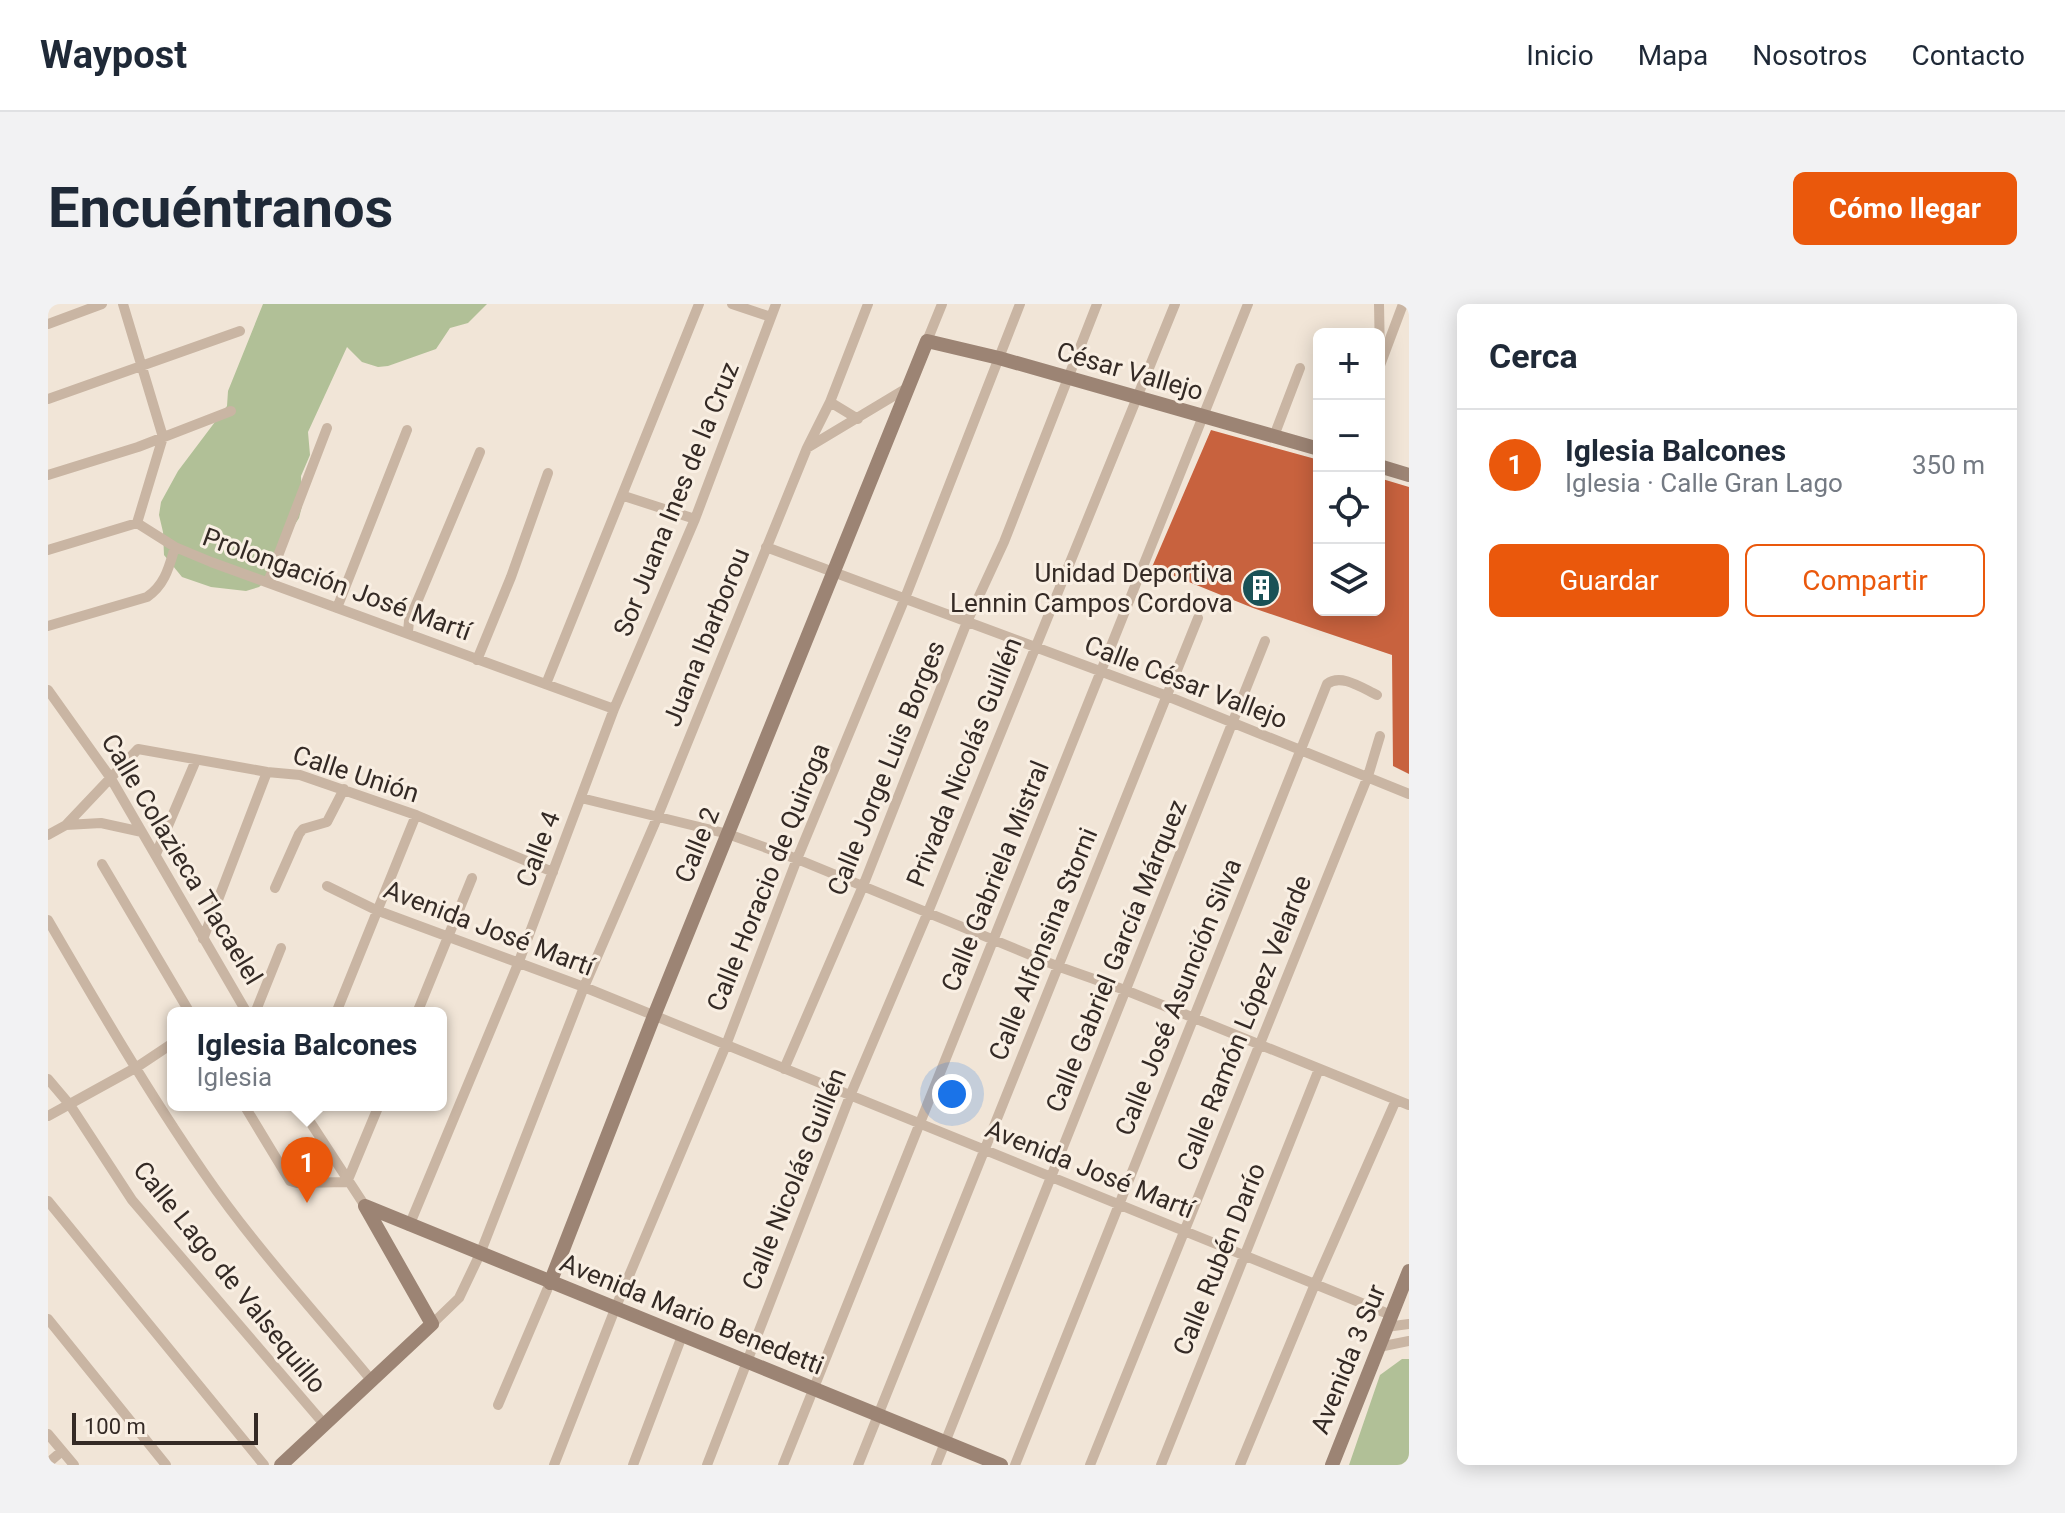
<!DOCTYPE html>
<html lang="es">
<head>
<meta charset="utf-8">
<style>
	body { margin:0; font-family:Roboto,sans-serif; background:#f2f2f3; color:#1f2937 }
	.controls { position:absolute; right:24px; top:24px; display:grid; overflow:hidden; border-radius:12px; box-shadow:0 4px 20px #0003 }
	.controls button { width:72px; height:72px; display:grid; place-items:center; padding:0; border:0; border-bottom:2px solid #e0e1e3; background:#fff; color:#1f2937; font:40px sans-serif }
	.scale { position:absolute; left:24px; bottom:20px; width:186px; box-sizing:border-box; padding-left:8px; border:4px solid #342a25; border-top:0; font-size:22px; line-height:28px; white-space:nowrap; color:#342a25; -webkit-text-stroke:6px #f9efe3; paint-order:stroke }
	.you { position:absolute; left:904px; top:790px; width:28px; height:28px; margin:-20px; border:6px solid #fff; border-radius:50%; background:#1a73e8; box-shadow:0 0 0 12px #1a73e833 }
	.badge { display:grid; place-items:center; width:52px; height:52px; border-radius:50%; background:#ea580c; color:#fff; font-size:26px; font-weight:700 }
	.pin { position:absolute; translate:-50% -66px; filter:drop-shadow(0 2px 4px #0008) }
	.pin::after { content:''; position:absolute; top:42px; width:28px; height:24px; background:inherit; clip-path:polygon(0 0,100% 0,50% 100%) }
	.popup { position:absolute; left:119px; top:703px; width:280px; height:104px; box-sizing:border-box; display:grid; place-content:center; border-radius:12px; background:#fff; filter:drop-shadow(0 2px 6px #0005); font-size:26px; white-space:nowrap; color:#747a83 }
	.popup b { font-size:30px; color:#1f2937 }
	.popup::after { content:''; position:absolute; left:50%; top:100%; margin-left:-16px; border:16px solid transparent; border-top-color:#fff }
	.list { margin:0; padding:0; list-style:none }
	h2 { display:flex; justify-content:space-between; align-items:center; height:104px; margin:0; padding:0 32px; font-size:34px }
	h2 small { font-size:26px; font-weight:400; color:#747a83 }
	.list li { display:grid; grid-template-columns:52px 1fr auto; gap:24px; align-items:center; box-sizing:border-box; height:112px; padding:0 32px; border-top:2px solid #e0e1e3 }
	.list b { display:block; font-size:30px; white-space:nowrap }
	.list p { margin:0; font-size:26px; white-space:nowrap; color:#747a83 }
	.list em { font-size:26px; font-style:normal; color:#747a83 }
	.actions { display:flex; gap:16px; padding:24px 32px }
	.actions a { flex:1; padding:18px 0; border:2px solid #ea580c; border-radius:12px; text-align:center; font-size:28px; color:#ea580c }
	.actions .main { background:#ea580c; color:#fff }
	.icon { flex:none; width:44px; height:44px; fill:none; stroke:currentColor; stroke-width:2; stroke-linecap:round; stroke-linejoin:round }
	.map { position:relative; flex:none; width:1361px; height:1161px; overflow:hidden; border-radius:12px }
	header { display:flex; align-items:center; gap:48px; box-sizing:border-box; height:112px; padding:0 40px; background:#fff; border-bottom:2px solid #e0e1e3 }
	header strong { font-size:38px }
	nav { display:flex; gap:44px; margin-inline-start:auto; font-size:28px }
	.intro { display:flex; align-items:center; justify-content:space-between; box-sizing:border-box; height:192px; padding:0 48px }
	h1 { margin:0; font-size:56px }
	.button { padding:20px 36px; border-radius:12px; background:#ea580c; color:#fff; font-size:28px; font-weight:700 }
	main { display:flex; gap:48px; padding:0 48px }
	aside { flex:1; background:#fff; border-radius:12px; box-shadow:0 4px 20px #0003 }
	.map>svg:first-child { display:block }
	.green { fill:#b1c097 }
	.building { fill:#c8623e }
	.lines { fill:none; stroke-linecap:round; stroke-linejoin:round }
	.street { stroke:#c9b5a3; stroke-width:10 }
	.secondary { stroke:#9c8474; stroke-width:14 }
	.labels { text-anchor:middle; stroke-width:6; stroke-linejoin:round; paint-order:stroke }
	.street-label { font-size:26px; fill:#342a25; stroke:#f9efe3 }
	.poi-label { font-size:26px; fill:#342a25; stroke:#f9efe3; text-anchor:end }
</style>
</head>
<body>
<header>
<strong>Waypost</strong>
<nav><a>Inicio</a><a>Mapa</a><a>Nosotros</a><a>Contacto</a></nav>
</header>
<div class="intro"><h1>Encuéntranos</h1><a class="button">Cómo llegar</a></div>
<main>
<div class="map">
<svg width="1361" height="1161" viewBox="0 0 1361 1161">
	<rect width="100%" height="100%" fill="#f1e5d7"/>
	<!-- green -->
	<path class="green" d="M215,0H439L420,19L402,24L388,45L340,62L330,63L314,58L299,43L260,128L262,151L253,172L254,202L251,214L235,239L221,274L211,283L198,287L163,283L134,273L116,251L115,228L111,211L113,198L130,167L179,102L180,87Z
		M1354,1055H1361V1161H1301L1332,1071Z"/>
	<!-- building -->
	<path class="building" d="M1163,126L1271,156V306H1331V174L1361,183V470L1345,462L1344,351L1205,304L1104,263Z"/>
	<g class="lines">
		<!-- street -->
		<path class="street" d="M75,0L115,133L89,219
			M684,0L723,13
			M1331,0L1332,54
			M0,20L54,0
			M879,37L894,0
			M1331,64L1355,0
			M0,95L192,27
			M782,98L810,115
			M1226,132L1252,64
			M759,144L859,84
			M0,171L90,143L183,107
			M576,192L647,215
			M718,243L1119,392L1361,490
			M0,246L89,219L127,243L163,258L566,405
			M220,278L279,124
			M289,304L359,126
			M0,322L99,293C117,281 121,263 127,243
			M360,328L361,317L432,148
			M429,356L463,273L500,169
			M498,380L651,0
			M0,386L62,473L199,709
			M533,494L680,530L749,555L1009,662L1077,686L1361,801
			M18,521L53,519L94,528
			M0,531L18,521L90,445L219,468L252,471L368,511L505,568
			M108,550L148,456
			M54,560L142,709
			M279,582L328,606L536,683L1343,1011
			M227,584L251,530L255,525L279,518L296,485
			M0,616C50,702 100,788 156,869C206,942 268,1009 324,1077
			M155,635L219,468
			M207,709L233,644
			M288,709L368,511
			M369,709L424,574
			M736,765L815,582L919,318L956,238L1049,0
			M0,775L22,801L84,896L276,1120
			M196,801L242,877L249,879L299,878L331,801
			M251,801L317,902
			M0,812L89,763L125,739
			M0,897L216,1161
			M361,922L470,660L566,405L647,215L728,0
			M0,1015L118,1161
			M384,1020L411,994L432,950L536,683L606,521L759,144L782,98L820,0
			M1338,1023L1361,1020
			M1331,1043L1361,1037
			M450,1101L502,979
			M0,1130L26,1161
			M0,1159L14,1147
			M506,1161L567,1005L678,741L749,555L857,294L972,0
			M585,1161L634,1032
			M659,1161L802,792L880,608L1127,0
			M735,1161L1200,0
			M810,1161L1150,314
			M888,1161L1217,337
			M967,1161L1279,380C1293,369 1314,384 1329,391
			M1042,1161L1320,472L1332,432
			M1113,1161L1271,765
			M1192,1161L1267,980L1348,796"/>
		<!-- secondary -->
		<path class="secondary" d="M1331,162L1361,171
			M317,902L953,1161
			M502,979L606,712L879,37L951,54L1271,145
			M233,1161L384,1020L317,902
			M1284,1161L1361,967"/>
	</g>
	<!-- icons -->
	<defs>
		<g id="building-disc" transform="scale(2)"><circle r="9.5" fill="#1a5156" stroke="#f9efe3"/><path d="M-4-6H4V6H1V3H-1V6H-4ZM-2.5-4.3h1.7v1.8h-1.7ZM.8-4.3h1.7v1.8H.8ZM-2.5-1h1.7V.8h-1.7ZM.8-1h1.7V.8H.8Z" fill="#fff"/></g>
	</defs>
	<g fill-rule="evenodd">
		<use href="#building-disc" x="1213" y="284"/>
	</g>
	<g class="labels">
		<!-- street labels -->
		<g class="street-label">
			<text transform="translate(1082 67) rotate(16)" y="9">César Vallejo</text>
			<text transform="translate(628 195) rotate(-68)" y="9">Sor Juana Ines de la Cruz</text>
			<text transform="translate(289 280) rotate(20)" y="9">Prolongación José Martí</text>
			<text transform="translate(658 333) rotate(-68)" y="9">Juana Ibarborou</text>
			<text transform="translate(1138 378) rotate(21)" y="9">Calle César Vallejo</text>
			<text transform="translate(916 458) rotate(-68)" y="9">Privada Nicolás Guillén</text>
			<text transform="translate(838 464) rotate(-68)" y="9">Calle Jorge Luis Borges</text>
			<text transform="translate(308 470) rotate(18)" y="9">Calle Unión</text>
			<text transform="translate(649 541) rotate(-68)" y="9">Calle 2</text>
			<text transform="translate(490 545) rotate(-69)" y="9">Calle 4</text>
			<text transform="translate(134 555) rotate(59)" y="9">Calle Colazieca Tlacaelel</text>
			<text transform="translate(947 572) rotate(-68)" y="9">Calle Gabriela Mistral</text>
			<text transform="translate(720 573) rotate(-68)" y="9">Calle Horacio de Quiroga</text>
			<text transform="translate(441 624) rotate(21)" y="9">Avenida José Martí</text>
			<text transform="translate(995 640) rotate(-68)" y="9">Calle Alfonsina Storni</text>
			<text transform="translate(1068 652) rotate(-68)" y="9">Calle Gabriel García Márquez</text>
			<text transform="translate(1130 693) rotate(-68)" y="9">Calle José Asunción Silva</text>
			<text transform="translate(1196 719) rotate(-68)" y="9">Calle Ramón López Velarde</text>
			<text transform="translate(1042 865) rotate(22)" y="9">Avenida José Martí</text>
			<text transform="translate(746 875) rotate(-68)" y="9">Calle Nicolás Guillén</text>
			<text transform="translate(1171 955) rotate(-68)" y="9">Calle Rubén Darío</text>
			<text transform="translate(182 973) rotate(51)" y="9">Calle Lago de Valsequillo</text>
			<text transform="translate(644 1010) rotate(22)" y="9">Avenida Mario Benedetti</text>
			<text transform="translate(1300 1055) rotate(-68)" y="9">Avenida 3 Sur</text>
		</g>
		<!-- poi labels -->
		<g class="poi-label">
			<text x="1185" y="278">Unidad Deportiva<tspan x="1185" dy="30">Lennin Campos Cordova</tspan></text>
		</g>
	</g>
</svg>
<div class="controls">
<button>+</button>
<button>−</button>
<button><svg class="icon" aria-label="locate" viewBox="0 0 24 24"><circle cx="12" cy="12" r="6"/><path d="M12 2v4M12 18v4M2 12h4M18 12h4"/></svg></button>
<button><svg class="icon" aria-label="layers" viewBox="0 0 24 24"><path d="M12 4l9 5-9 5-9-5zM3 14l9 5 9-5"/></svg></button>
</div>
<div class="scale">100 m</div>
<div class="you"></div>
<div class="pin badge" style="left:259px;top:899px">1</div>
<div class="popup"><b>Iglesia Balcones</b>Iglesia</div>
</div>
<aside>
<h2>Cerca<small></small></h2>
<ul class="list">
<li><span class="badge">1</span><div><b>Iglesia Balcones</b><p>Iglesia · Calle Gran Lago</p></div><em>350 m</em></li>
</ul>
<div class="actions"><a class="main">Guardar</a><a>Compartir</a></div>
</aside>
</main>
</body>
</html>
